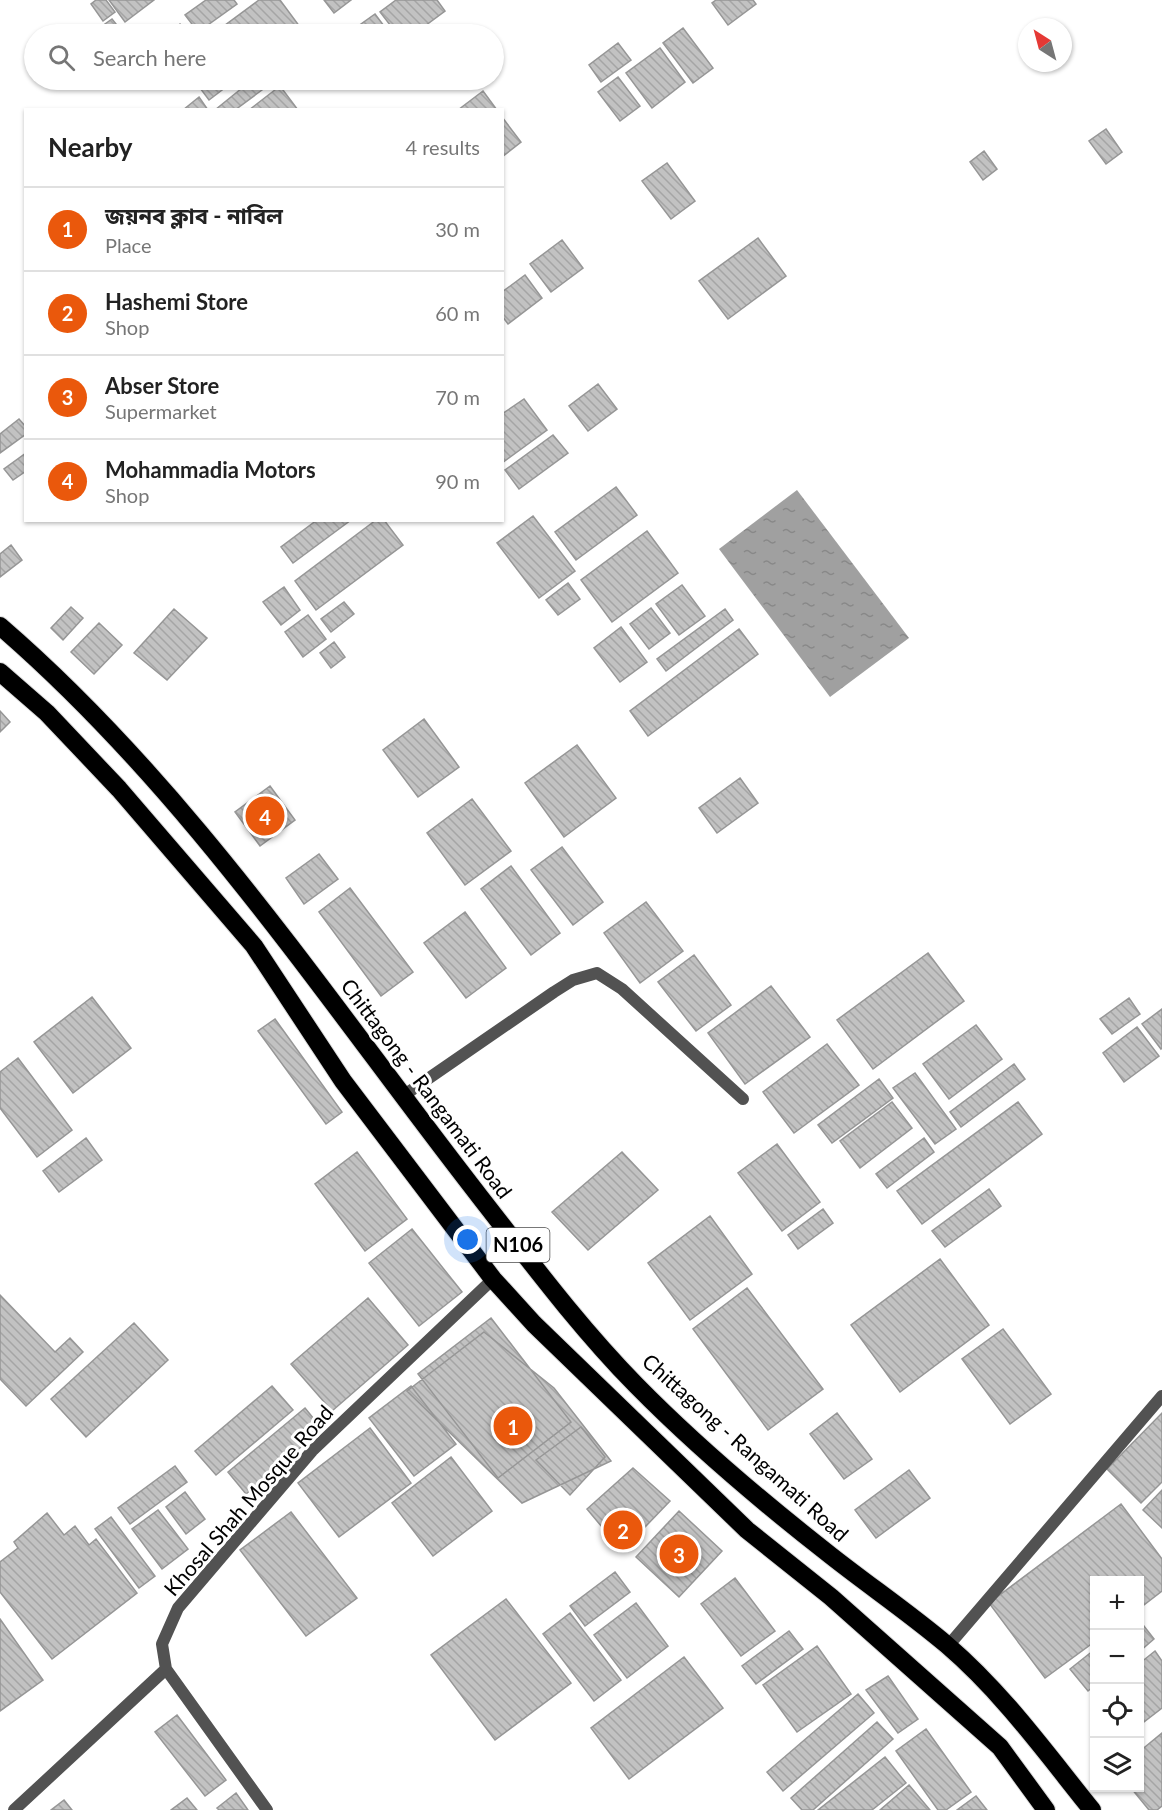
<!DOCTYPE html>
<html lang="en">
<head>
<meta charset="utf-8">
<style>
	body { margin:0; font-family:Lato,"Noto Sans Bengali",sans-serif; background:#f2f2f2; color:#222 }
	.controls { position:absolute; right:18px; bottom:18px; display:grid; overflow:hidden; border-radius:0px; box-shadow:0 2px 4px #0004 }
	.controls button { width:54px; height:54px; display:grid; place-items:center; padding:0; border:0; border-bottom:2px solid #e0e0e0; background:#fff; color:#222; font:30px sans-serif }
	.compass { position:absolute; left:1018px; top:18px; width:54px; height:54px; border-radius:50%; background:#fff; box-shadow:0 2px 4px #0004; rotate:324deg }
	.you { position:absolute; left:468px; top:1240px; width:21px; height:21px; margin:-15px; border:4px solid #fff; border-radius:50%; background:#1a73e8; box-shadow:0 0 0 9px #1a73e833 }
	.badge { display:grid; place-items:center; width:39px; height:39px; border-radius:50%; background:#ea580c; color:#fff; font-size:20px; font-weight:700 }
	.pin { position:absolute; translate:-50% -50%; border:3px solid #fff; box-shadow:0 2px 6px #0006 }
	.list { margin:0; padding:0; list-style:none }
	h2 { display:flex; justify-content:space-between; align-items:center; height:78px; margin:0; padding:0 24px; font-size:26px }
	h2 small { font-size:20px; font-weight:400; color:#767676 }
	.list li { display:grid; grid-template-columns:39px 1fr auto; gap:18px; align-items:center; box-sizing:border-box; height:84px; padding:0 24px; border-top:2px solid #e0e0e0 }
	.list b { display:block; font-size:22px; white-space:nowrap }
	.list p { margin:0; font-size:20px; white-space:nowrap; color:#767676 }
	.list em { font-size:20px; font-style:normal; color:#767676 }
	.icon { flex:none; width:33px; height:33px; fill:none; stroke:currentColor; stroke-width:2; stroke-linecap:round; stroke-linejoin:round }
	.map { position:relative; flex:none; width:1162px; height:1810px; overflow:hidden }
	.search { position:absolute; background:#fff; box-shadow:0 2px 4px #0004; left:24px; top:24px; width:480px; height:66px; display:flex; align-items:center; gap:15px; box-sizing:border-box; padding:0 21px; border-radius:33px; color:#767676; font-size:22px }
	.panel { position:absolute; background:#fff; box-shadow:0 2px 4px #0004; left:24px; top:108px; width:480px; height:414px; border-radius:0px }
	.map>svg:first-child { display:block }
	.water { fill:url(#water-ripples) }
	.building { fill:url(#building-back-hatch); stroke:#969696; stroke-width:1.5 }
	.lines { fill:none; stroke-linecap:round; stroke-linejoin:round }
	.highway-casing { stroke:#dbdbdb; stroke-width:20 }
	.lane { stroke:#525252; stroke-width:12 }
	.street { stroke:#525252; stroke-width:12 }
	.highway { stroke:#000; stroke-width:18 }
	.labels { text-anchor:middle; stroke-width:6; stroke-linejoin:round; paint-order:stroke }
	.shield { fill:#fff; stroke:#4c4c4c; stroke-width:1.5 }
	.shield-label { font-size:20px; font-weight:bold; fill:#000 }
	.street-label { font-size:21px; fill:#000; stroke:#fff }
</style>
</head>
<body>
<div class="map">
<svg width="1162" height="1810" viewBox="0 0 1162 1810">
	<defs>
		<pattern id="water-ripples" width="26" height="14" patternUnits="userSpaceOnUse" patternTransform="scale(1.5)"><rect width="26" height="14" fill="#a0a0a0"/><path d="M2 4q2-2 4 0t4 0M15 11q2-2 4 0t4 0" fill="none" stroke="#888"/></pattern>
		<pattern id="building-back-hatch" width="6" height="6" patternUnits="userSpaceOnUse" patternTransform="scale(1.5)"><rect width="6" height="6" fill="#c2c2c2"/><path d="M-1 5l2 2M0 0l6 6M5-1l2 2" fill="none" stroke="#a5a5a5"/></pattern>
	</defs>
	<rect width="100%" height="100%" fill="#fff"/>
	<!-- water -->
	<path class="water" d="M797,490L909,638L830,697L719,549Z"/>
	<!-- building -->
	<path class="building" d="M96,0H106L115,12L103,21L91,4Z
		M109,0H154L125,22Z
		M206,0H234L237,4L198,32L185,15Z
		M259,0H280L303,31L298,34H213Z
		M324,0H351L334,13Z
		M396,0H437L445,11L414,34H397L380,12Z
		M716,0H753L756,4L728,25L712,3Z
		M375,14L390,34H347Z
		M112,19L124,34H91Z
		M180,24L188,34H166Z
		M683,28L713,68L693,83L663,43Z
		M618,43L631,60L601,82L589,65Z
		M660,48L685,82L652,108L626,73Z
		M618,77L640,106L620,121L598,92Z
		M194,80H226L230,84L209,100Z
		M252,80L262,90L235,110H215Z
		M280,86L298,110H249Z
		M483,91L497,110H458Z
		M199,97L208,110H183Z
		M502,117L521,142L502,157Z
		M1106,129L1122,152L1106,164L1089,141Z
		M984,151L997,169L983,180L970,162Z
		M667,163L695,201L671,219L642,181Z
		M758,238L786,276L728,319L699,281Z
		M562,240L583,268L551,292L530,264Z
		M525,275L542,298L508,324L502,316V292Z
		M598,384L617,409L588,431L569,406Z
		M524,399L547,430L502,463V414Z
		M19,419L26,427V434L0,453V434Z
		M553,435L568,453L519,489L505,470Z
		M26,453V471L13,480L4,469Z
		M616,487L637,515L576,560L555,532Z
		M533,516L575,571L539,598L497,543Z
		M317,520H351L293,563L281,547Z
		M376,520H384L403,545L316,610L295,581Z
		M647,531L678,573L612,622L581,580Z
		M11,545L22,560L0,577V554Z
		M568,583L580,599L558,615L546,600Z
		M682,585L705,616L679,635L656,604Z
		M284,587L300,610L281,625L263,602Z
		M344,602L354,614L331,632L321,619Z
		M71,607L83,618L63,640L51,628Z
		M651,608L670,633L649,649L630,624Z
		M174,609L207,638L167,680L134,653Z
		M725,609L733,620L666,671L657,659Z
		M308,615L326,639L303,657L285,632Z
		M99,623L122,645L94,674L71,652Z
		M621,627L647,662L620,682L594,648Z
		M739,629L758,654L648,736L630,711Z
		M334,642L345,657L331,668L320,653Z
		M0,711L10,722L0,732Z
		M424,719L459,767L418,797L383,750Z
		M577,745L616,798L564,837L525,783Z
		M740,778L758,803L717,833L699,808Z
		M270,786L295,820L260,846L235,812Z
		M472,799L511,851L465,885L427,833Z
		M562,847L603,902L573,925L531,870Z
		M319,854L338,879L304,904L286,878Z
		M511,866L560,933L531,955L481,889Z
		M350,888L413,972L381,996L319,912Z
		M646,902L683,951L640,983L604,933Z
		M465,912L506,968L466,998L424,943Z
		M928,953L964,1001L873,1069L837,1020Z
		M694,955L731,1005L696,1031L658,982Z
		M771,986L810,1037L745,1084L708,1033Z
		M92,997L131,1048L73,1093L34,1042Z
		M1129,998L1140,1014L1112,1034L1100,1019Z
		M1162,1009V1048L1161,1049L1142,1024Z
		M275,1019L342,1112L326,1124L258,1031Z
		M976,1025L1002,1059L949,1099L923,1064Z
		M1137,1027L1159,1056L1124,1082L1103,1053Z
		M827,1044L859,1085L794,1133L763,1092Z
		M18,1058L72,1130L37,1157L0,1108V1072Z
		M1014,1064L1025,1079L961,1127L950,1112Z
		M915,1073L956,1129L935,1144L893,1088Z
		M879,1079L893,1098L832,1143L818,1125Z
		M892,1102L912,1128L860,1168L840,1141Z
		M1018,1102L1042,1134L922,1224L897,1191Z
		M86,1138L102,1160L59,1192L43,1171Z
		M924,1138L934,1152L887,1188L876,1174Z
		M777,1144L820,1202L782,1231L738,1173Z
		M357,1152L407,1219L365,1251L315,1184Z
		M622,1152L658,1190L588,1250L552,1212Z
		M989,1189L1001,1206L945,1247L932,1231Z
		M823,1209L833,1223L798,1249L788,1235Z
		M710,1216L752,1274L690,1320L648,1263Z
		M412,1229L462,1292L419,1326L369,1263Z
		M940,1259L989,1325L900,1392L851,1325Z
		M747,1288L823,1389L768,1430L693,1329Z
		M0,1295L55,1352L70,1338L83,1352L26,1406L0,1379Z
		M368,1298L408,1345L332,1411L291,1364Z
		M491,1318L571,1422L498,1478L418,1374Z
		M134,1323L168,1360L86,1437L51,1399Z
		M1003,1329L1051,1394L1010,1424L962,1359Z
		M484,1332L554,1388L611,1461L522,1503L407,1391Z
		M272,1386L293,1410L216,1475L195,1451Z
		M411,1386L456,1444L414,1476L369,1418Z
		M305,1408L322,1429L246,1494L228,1472Z
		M837,1413L872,1459L844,1479L810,1434Z
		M1162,1413V1482L1141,1503L1107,1469Z
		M581,1427L605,1457L570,1495L536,1460Z
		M370,1428L411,1483L339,1537L298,1483Z
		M451,1457L492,1511L433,1556L392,1503Z
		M175,1466L187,1482L130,1524L118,1508Z
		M633,1468L670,1501L622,1551L587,1509Z
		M909,1470L930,1498L876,1538L855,1510Z
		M1162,1490V1528L1143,1510Z
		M185,1492L205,1519L186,1534L166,1507Z
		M1121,1504L1162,1559V1591L1140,1608V1580H1094V1642L1045,1678L989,1603Z
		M158,1510L188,1549L162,1569L132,1529Z
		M679,1511L722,1551L679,1597L636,1557Z
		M291,1512L357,1598L306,1636L240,1550Z
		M47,1513L64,1535L75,1526L89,1545L96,1539L137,1593L52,1659L0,1592V1562L18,1548L14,1542Z
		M111,1517L155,1576L139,1588L95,1529Z
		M615,1572L630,1592L585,1626L570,1606Z
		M735,1578L775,1631L741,1656L701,1604Z
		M506,1599L571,1683L495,1740L431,1655Z
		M636,1603L668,1646L627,1678L594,1635Z
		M570,1613L621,1680L594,1701L543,1634Z
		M0,1619L43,1680L0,1711Z
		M1140,1621L1154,1639L1140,1651Z
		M789,1631L803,1649L756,1684L742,1666Z
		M817,1646L851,1694L797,1732L763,1685Z
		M1094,1650V1686L1088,1691L1070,1669Z
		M1155,1651L1162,1661V1708L1140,1725V1663Z
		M684,1657L723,1708L629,1779L591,1728Z
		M888,1676L918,1719L898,1733L866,1690Z
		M858,1694L874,1713L783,1791L767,1772Z
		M177,1715L226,1780L205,1796L155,1732Z
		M877,1722L893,1739L813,1810H802L791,1798Z
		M926,1729L971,1792L946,1810H938L896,1751Z
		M1162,1733V1806L1157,1810H1149L1131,1788H1140V1751Z
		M885,1757L906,1783L872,1810H818Z
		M909,1785L930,1810H880Z
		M236,1793L248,1810H219L217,1808Z
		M976,1796L987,1810H957Z
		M187,1798L197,1810H171Z
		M64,1800L72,1810H51Z"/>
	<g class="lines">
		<!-- highway casing -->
		<g class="highway-casing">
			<path id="highway" d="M0,626C189,789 328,1002 480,1197C530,1261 579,1327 636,1385C694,1444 760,1500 825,1551C865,1583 908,1612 947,1645C1003,1693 1046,1753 1092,1810
				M0,672L47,713L119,789L254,946L343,1081L493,1279L534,1324L747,1530L831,1597L1000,1747L1046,1810"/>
		</g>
		<!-- lane -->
		<path class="lane" d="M403,1096L554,992L573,980L597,973L622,989L743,1099"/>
		<!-- street -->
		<path class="street" d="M948,1646L1162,1396
			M14,1810L166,1669
			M267,1810L166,1669L162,1644L178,1608L312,1451L493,1279"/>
		<!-- highway -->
		<use href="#highway" class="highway"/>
	</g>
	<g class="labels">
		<!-- shield labels -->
		<rect class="shield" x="486.5" y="1228" width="63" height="34" rx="4.5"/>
		<g class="shield-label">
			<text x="518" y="1252">N106</text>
		</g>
		<!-- street labels -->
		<g class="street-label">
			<text transform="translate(426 1089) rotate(53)" y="7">Chittagong - Rangamati Road</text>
			<text transform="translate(745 1448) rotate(42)" y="7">Chittagong - Rangamati Road</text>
			<text transform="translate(249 1501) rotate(-49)" y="7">Khosal Shah Mosque Road</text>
		</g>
	</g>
</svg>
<div class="controls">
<button>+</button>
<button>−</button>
<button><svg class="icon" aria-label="locate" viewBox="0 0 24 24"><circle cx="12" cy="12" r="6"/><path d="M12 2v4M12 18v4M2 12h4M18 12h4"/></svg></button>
<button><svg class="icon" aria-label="layers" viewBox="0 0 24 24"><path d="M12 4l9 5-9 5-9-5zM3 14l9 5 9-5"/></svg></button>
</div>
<svg class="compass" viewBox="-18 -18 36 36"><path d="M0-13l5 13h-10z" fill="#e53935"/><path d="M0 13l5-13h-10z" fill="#767676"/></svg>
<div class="you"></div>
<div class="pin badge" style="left:513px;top:1426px">1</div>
<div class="pin badge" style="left:623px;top:1530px">2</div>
<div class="pin badge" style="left:679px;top:1554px">3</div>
<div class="pin badge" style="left:265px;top:816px">4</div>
<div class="search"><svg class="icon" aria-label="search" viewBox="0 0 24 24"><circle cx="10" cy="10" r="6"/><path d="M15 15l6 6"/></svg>Search here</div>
<section class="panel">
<h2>Nearby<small>4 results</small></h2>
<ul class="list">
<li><span class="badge">1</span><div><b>জয়নব ক্লাব - নাবিল</b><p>Place</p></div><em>30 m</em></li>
<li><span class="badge">2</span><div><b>Hashemi Store</b><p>Shop</p></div><em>60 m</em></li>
<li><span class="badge">3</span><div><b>Abser Store</b><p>Supermarket</p></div><em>70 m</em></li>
<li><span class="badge">4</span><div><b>Mohammadia Motors</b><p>Shop</p></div><em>90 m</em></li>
</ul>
</section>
</div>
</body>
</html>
